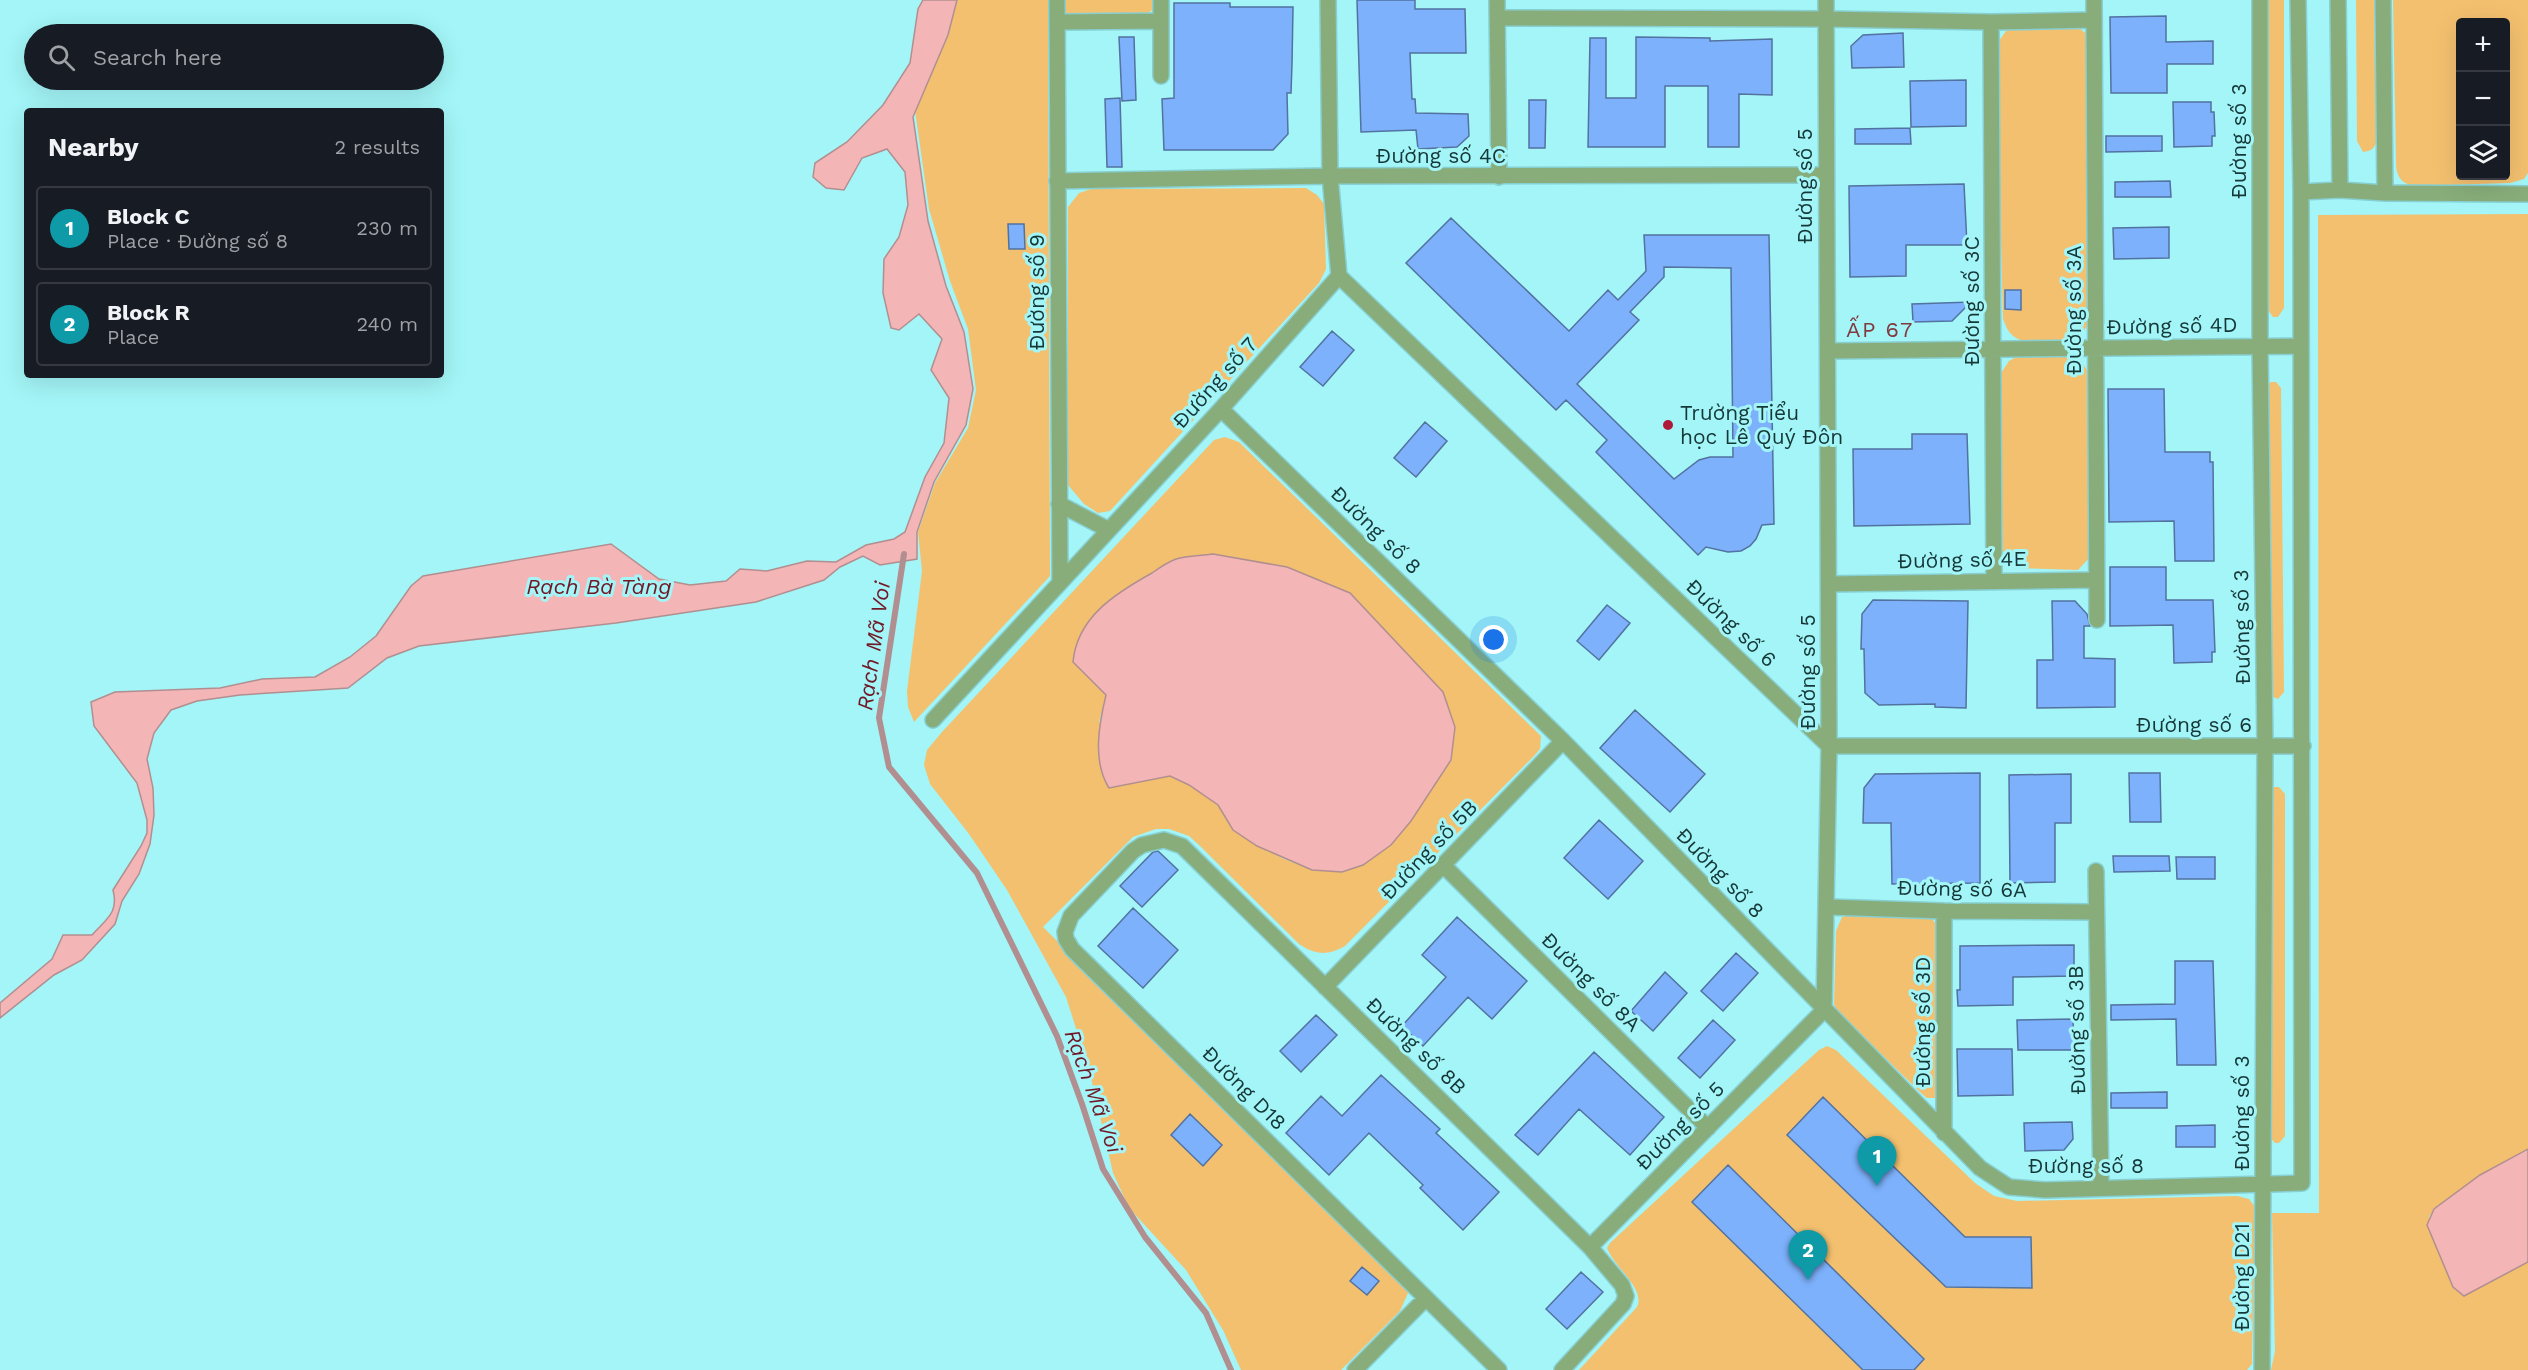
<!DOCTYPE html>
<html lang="en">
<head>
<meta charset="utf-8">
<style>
	body { margin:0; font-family:"Work Sans",sans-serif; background:#20242c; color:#f1f3f6 }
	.controls { position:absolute; right:18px; top:18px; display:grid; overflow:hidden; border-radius:6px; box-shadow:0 6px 24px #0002 }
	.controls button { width:54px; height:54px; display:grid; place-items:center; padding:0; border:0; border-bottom:2px solid #363941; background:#171b24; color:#f1f3f6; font:30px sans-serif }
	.you { position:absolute; left:1494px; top:640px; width:21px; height:21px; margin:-15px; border:4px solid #fff; border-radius:50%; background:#1a73e8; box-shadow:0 0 0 9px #1a73e833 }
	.badge { display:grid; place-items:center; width:39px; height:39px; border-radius:50%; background:#0f766e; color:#fff; font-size:20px; font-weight:700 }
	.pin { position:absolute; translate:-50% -50px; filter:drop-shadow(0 2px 3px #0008) }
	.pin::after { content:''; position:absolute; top:32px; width:21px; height:18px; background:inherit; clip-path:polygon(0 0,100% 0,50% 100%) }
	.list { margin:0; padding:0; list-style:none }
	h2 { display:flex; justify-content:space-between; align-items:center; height:78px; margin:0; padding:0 24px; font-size:26px }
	h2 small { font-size:20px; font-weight:400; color:#9ea1a6 }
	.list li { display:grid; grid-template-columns:39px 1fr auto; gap:18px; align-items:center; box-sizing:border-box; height:84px; margin:0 12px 12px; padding:0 12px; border:2px solid #363941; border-radius:6px }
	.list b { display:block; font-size:22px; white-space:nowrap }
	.list p { margin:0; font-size:20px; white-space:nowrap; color:#9ea1a6 }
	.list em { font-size:20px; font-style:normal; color:#9ea1a6 }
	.icon { flex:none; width:33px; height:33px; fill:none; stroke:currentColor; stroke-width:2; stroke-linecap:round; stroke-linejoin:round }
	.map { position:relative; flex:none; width:2528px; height:1370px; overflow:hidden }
	.search { position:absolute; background:#171b24; box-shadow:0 6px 24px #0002; left:24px; top:24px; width:420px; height:66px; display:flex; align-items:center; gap:15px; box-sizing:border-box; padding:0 21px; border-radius:33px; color:#9ea1a6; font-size:22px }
	.panel { position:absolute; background:#171b24; box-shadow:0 6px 24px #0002; left:24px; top:108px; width:420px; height:270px; border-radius:6px }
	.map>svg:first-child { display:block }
	.green { fill:#f3c06f; fill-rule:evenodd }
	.water { fill:#f4b5b6; stroke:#b18f90; stroke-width:1.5 }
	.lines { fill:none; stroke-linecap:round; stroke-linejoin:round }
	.stream { stroke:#b18f90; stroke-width:6 }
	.building { fill:#7db1fc; stroke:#52729f; stroke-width:1.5; fill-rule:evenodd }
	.minor-casing { stroke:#87cfd1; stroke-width:18 }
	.minor { stroke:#88ad7a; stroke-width:15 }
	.poi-dot { fill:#ae1937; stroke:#a3f5f7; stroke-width:2 }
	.labels { text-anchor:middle; stroke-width:6; stroke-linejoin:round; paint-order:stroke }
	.street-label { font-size:21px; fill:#153738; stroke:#a3f5f7 }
	.poi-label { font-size:21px; fill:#153738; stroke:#a3f5f7; text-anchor:start }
	.neighbourhood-label { font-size:22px; letter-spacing:1.5px; fill:#81393e; stroke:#a3f5f7 }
	.water-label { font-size:22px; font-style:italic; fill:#711826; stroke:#a3f5f7 }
</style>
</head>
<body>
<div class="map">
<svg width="2528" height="1370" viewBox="0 0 2528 1370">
	<rect width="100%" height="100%" fill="#a3f5f7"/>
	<!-- green -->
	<path class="green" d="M957,0H1048L1050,576L914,722L908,707L907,691L922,571L918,532L935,483L968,428L976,390L968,329L950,281L929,209L915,110L948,36Z
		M1062,0H1156C1156,9 1151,12 1143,15L1079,16L1066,13Z
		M2267,0H2284V308L2278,317H2273L2266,307Z
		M2356,0H2374L2376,142C2374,149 2371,151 2363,152L2357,141Z
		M2393,0H2528V173L2524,179L2510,183L2412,186C2400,182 2396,175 2396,163ZM2460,22H2506V176H2460Z
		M2079,28L2089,36V322C2079,348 2043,340 2020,340C2009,335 2007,329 2003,319L1996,45L2006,31L2012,29Z
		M1306,188L1317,195L1324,204L1326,269L1319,283L1110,511L1098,513L1084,504L1068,485V207L1079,193L1091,189Z
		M2528,214V1149L2480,1175L2434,1209L2429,1217L2453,1287L2464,1296L2528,1262V1370H2271L2275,1351L2272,1213H2319L2318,215Z
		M2016,357H2070L2080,359L2088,372L2090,557L2078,570L2015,568L2008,562L2003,551L1999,376L2009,361Z
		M2271,382H2276L2281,388L2284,692L2278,699L2271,696L2267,385Z
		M1225,437L1239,442L1541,736L1540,749L1534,756L1345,946C1327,956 1316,955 1299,944L1199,845L1189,836L1169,829H1156L1133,837L1043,927L1402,1283L1408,1293L1400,1311L1341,1370H1241L1223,1330L1186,1270L1129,1208L1113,1173L1089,1069L1066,997L1007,890L969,834L930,784L924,765L927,750L942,732L1214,440ZM1213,554L1287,567L1451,760L1411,821L1391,845L1363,865L1342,872L1312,870L1282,858L1233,830L1218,805L1189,785L1170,776L1150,779L1099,722L1106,695L1176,559Z
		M2274,787H2279L2285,794V1136L2279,1143H2275L2269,1136L2271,790Z
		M1851,914L1925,916L1932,918L1935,923L1938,1086L1935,1098H1927L1921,1093L1837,1011L1834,1004L1836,931L1842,917Z
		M1827,1046L1836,1050L1975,1183L1994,1196L2017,1201L2237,1196L2249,1199L2255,1207L2252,1364L2247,1370H1579L1637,1307C1646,1289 1614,1267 1607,1248L1610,1243L1819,1050Z"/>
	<!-- water -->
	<path class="water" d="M923,0H957L948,35L913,117L928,221L946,286L964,332L973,389L966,425L934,482L917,532V559L880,565L863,556L840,567L824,580L756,602L616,623L419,646L387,658L348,688L240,695L197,701L171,710L154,733L147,759L153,788L154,815L150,844L139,874L122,901L115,924L82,960L54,975L0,1018V1003L52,959L63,935H92C106,919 119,913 113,890L141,846L147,833V820L137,783L94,726L91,702L115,692L220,688L262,679L315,677L350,657L376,636L411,586L423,576L611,544L659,579L690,585L726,581L740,569L767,571L807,561L836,562L866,545L894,539L905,532L925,477L944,443L949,398L931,370L942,339L919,314L899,330L891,328L883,293L884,259L899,237L908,205L905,172L887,149L862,158L844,190L826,188L813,177L815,163L847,142L883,105L910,63L918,9Z
		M1213,554L1287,567L1350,593L1443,692L1455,727L1451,760L1411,821L1391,845L1363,865L1342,872L1312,870L1257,846L1233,830L1218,805L1189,785L1170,776L1109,788C1092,761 1099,724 1106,695L1073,662C1077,617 1116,593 1152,573C1159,568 1168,562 1176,559C1187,555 1201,556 1213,554Z
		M2528,1149V1262L2464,1296L2453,1287L2427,1225L2434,1209L2480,1175Z"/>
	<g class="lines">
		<!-- stream -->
		<path class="stream" d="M904,554L879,718L889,767L977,873L1057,1036L1082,1104L1103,1169L1145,1237L1206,1313L1231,1370"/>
	</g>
	<!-- building -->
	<path class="building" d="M1357,0H1415V9H1465L1466,53H1410L1412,99H1415L1416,113L1468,114L1469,136L1457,147L1418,149L1416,130L1361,132Z
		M1174,3H1230V7H1293L1292,64L1291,93H1287L1288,134L1273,150H1164L1162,99L1174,98Z
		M2166,16V42L2213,41V64H2167V93H2111L2110,17Z
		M1903,33L1904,67L1852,68L1851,46L1863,35Z
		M1119,37H1134L1136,100L1122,101Z
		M1636,37L1710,38V41L1772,39V95L1739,94V147H1708V86H1665V147H1588L1590,38H1606V98H1636Z
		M1966,80V126L1911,127L1910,81Z
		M1120,98L1122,167H1107L1105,99Z
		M1529,100H1546L1545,148H1529Z
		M2173,102H2211V112H2214L2215,136H2212V146L2174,147Z
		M1910,128L1911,144H1855V129Z
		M2106,136H2162V151L2106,152Z
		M2170,181L2171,197H2115V182Z
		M1964,184L1967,245H1906V276L1850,277L1849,186Z
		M1451,218L1569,331L1608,290L1618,300L1646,271L1644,235H1769L1774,524L1762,525L1756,539L1750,546L1741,551L1728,552L1706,547L1698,555L1596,452L1607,440L1566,400L1556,410L1406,263ZM1664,267L1731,268L1733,457H1710L1699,460L1674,479L1577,384L1639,320L1630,312L1664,277Z
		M1008,224H1024L1025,249H1009Z
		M2169,227V258L2114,259L2113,228Z
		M2005,290H2021V310L2005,309Z
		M1971,302L1952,321L1913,322L1912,304Z
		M1332,331L1354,350L1323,386L1300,367Z
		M2108,389H2164L2165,452H2210V462H2213L2214,561H2175L2174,521L2109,522Z
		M1425,422L1447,441L1416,477L1394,458Z
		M1912,434H1967L1970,524L1854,526L1853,449H1912Z
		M2110,567H2166V600H2213L2215,652H2212V662L2174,663L2173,625L2110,626Z
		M1873,600L1968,601L1966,708L1935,707V704L1879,705L1865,693L1864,649H1861L1862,614Z
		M2052,601H2075L2087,614L2090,626H2084V658L2115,659V707L2037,708V660H2053Z
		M1607,605L1630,623L1599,660L1577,641Z
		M1635,710L1705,774L1670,812L1600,748Z
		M1980,773V883L1892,884L1891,823H1863L1864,788L1875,774Z
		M2129,773H2160L2161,822H2130Z
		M2071,774V823H2055V882L2010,883L2009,775Z
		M1599,820L1643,861L1608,899L1564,858Z
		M1158,851L1178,870L1142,907L1120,886L1153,852Z
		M2113,856H2169L2170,871L2114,872Z
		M2176,857H2215V879H2177Z
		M1133,908L1178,950L1143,988L1098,946Z
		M1457,917L1527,981L1492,1019L1468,997L1423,1046L1402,1026L1446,977L1422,955Z
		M2074,945V976L2013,977V1005L1958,1006L1957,990H1960V946Z
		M1736,953L1758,973L1723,1011L1701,991Z
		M2175,961H2213L2216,1065H2177L2176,1019L2111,1020V1005L2175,1004Z
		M1665,972L1687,993L1653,1031L1631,1011Z
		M1316,1015L1337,1035L1301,1072L1280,1051Z
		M2073,1019L2074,1050H2018L2017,1020Z
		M1713,1020L1735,1040L1700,1078L1678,1058Z
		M1957,1049H2012L2013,1095L1958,1096Z
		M1594,1052L1664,1117L1630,1155L1579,1109L1538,1155L1515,1135Z
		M1381,1075L1440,1129L1436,1133L1499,1192L1463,1230L1420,1188L1423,1185L1369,1133L1329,1175L1286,1133L1321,1096L1342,1116Z
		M2167,1092V1108H2111V1093Z
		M1823,1097L1965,1237H2031L2032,1288L1946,1287L1787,1135Z
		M1190,1114L1222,1145L1203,1166L1171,1135Z
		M2072,1122L2073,1139L2064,1150L2025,1151L2024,1123Z
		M2215,1125V1147H2176V1126Z
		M1728,1165L1924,1359L1914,1370H1863L1692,1202Z
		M1362,1267L1379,1281L1367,1295L1350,1281Z
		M1581,1272L1603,1292L1567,1329L1546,1309Z"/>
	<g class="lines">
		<!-- minor casing -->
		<g class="minor-casing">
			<path id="minor" d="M1057,0L1060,583
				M1161,0V76
				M1497,0L1499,177
				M2094,0L2097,620
				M2260,0V346L2265,746L2262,1370
				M2338,0L2340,190
				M2383,0L2385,193
				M1498,18L1826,19L1991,22L2094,20
				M1057,22L1161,21
				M1991,22L1994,580
				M1057,181L1330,176L1825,175
				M2301,192L2340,190L2385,193L2528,194
				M1339,276L1829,746H2303
				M1829,351L2301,346
				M1221,409L1563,741L1980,1168L2009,1187L2045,1190L2302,1183L2301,192L2298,0
				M1059,504L1109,530
				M1829,584L2096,580
				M933,720L1221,409L1339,276L1330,176L1328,0
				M1444,866L1708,1128
				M2096,871L2101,1188
				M1828,907L1944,911L2095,912
				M1944,911V1133
				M1325,987L1563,741
				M1590,1247L1824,1010L1829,746L1826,0
				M1355,1370L1426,1298
				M1499,1370L1072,949L1066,939L1065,932L1071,916L1133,851L1142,845L1164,840L1182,846L1590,1247L1622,1285L1626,1296L1623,1304L1562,1370"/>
		</g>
		<!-- minor -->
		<use href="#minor" class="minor"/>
	</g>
	<!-- markers -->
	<circle class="poi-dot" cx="1668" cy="425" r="6"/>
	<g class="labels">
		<!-- street labels -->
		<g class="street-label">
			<text transform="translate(2239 141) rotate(-90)" y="7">Đường số 3</text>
			<text x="1441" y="163">Đường số 4C</text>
			<text transform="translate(1805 186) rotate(-90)" y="7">Đường số 5</text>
			<text transform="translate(1037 292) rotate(-90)" y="7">Đường số 9</text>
			<text transform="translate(1972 301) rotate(-90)" y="7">Đường số 3C</text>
			<text transform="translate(2074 310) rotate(-90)" y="7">Đường số 3A</text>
			<text transform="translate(2172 326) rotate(-1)" y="7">Đường số 4D</text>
			<text transform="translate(1215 383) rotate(-48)" y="7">Đường số 7</text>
			<text transform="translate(1376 530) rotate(44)" y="7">Đường số 8</text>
			<text transform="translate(1962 560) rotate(-1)" y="7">Đường số 4E</text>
			<text transform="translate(1731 623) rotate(44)" y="7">Đường số 6</text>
			<text transform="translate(2242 627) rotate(-91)" y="7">Đường số 3</text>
			<text transform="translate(1808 672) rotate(-90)" y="7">Đường số 5</text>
			<text x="2194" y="732">Đường số 6</text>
			<text transform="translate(1429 850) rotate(-46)" y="7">Đường số 5B</text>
			<text transform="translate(1720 873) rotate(46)" y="7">Đường số 8</text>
			<text transform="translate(1962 889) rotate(1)" y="7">Đường số 6A</text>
			<text transform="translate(1591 982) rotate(45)" y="7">Đường số 8A</text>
			<text transform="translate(1923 1022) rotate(-90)" y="7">Đường số 3D</text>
			<text transform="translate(2077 1030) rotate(-91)" y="7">Đường số 3B</text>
			<text transform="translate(1416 1046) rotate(44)" y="7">Đường số 8B</text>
			<text transform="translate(1244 1088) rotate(45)" y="7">Đường D18</text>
			<text transform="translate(2242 1113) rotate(-90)" y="7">Đường số 3</text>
			<text transform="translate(1680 1126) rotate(-45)" y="7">Đường số 5</text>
			<text x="2086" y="1173">Đường số 8</text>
			<text transform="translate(2242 1277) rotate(-90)" y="7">Đường D21</text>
		</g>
		<!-- poi labels -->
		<g class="poi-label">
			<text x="1680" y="420">Trường Tiểu<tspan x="1680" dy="24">học Lê Quý Đôn</tspan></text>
		</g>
		<!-- neighbourhood labels -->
		<g class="neighbourhood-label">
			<text x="1880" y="337">ẤP 67</text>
		</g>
		<!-- water labels -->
		<g class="water-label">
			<text x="599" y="594">Rạch Bà Tàng</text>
			<text transform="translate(873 646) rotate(-82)" y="8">Rạch Mã Voi</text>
			<text transform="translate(1094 1091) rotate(70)" y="8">Rạch Mã Voi</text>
		</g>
	</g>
</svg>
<div class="controls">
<button>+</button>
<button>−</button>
<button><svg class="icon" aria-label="layers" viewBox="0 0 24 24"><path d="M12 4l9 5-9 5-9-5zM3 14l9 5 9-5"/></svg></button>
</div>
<div class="you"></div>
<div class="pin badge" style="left:1877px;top:1186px;background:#0f9aa8">1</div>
<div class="pin badge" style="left:1808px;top:1280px;background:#0f9aa8">2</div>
<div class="search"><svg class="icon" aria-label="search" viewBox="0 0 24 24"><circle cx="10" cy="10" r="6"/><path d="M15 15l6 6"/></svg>Search here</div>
<section class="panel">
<h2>Nearby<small>2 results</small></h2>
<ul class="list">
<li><span class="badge" style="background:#0f9aa8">1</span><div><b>Block C</b><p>Place · Đường số 8</p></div><em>230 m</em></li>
<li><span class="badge" style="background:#0f9aa8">2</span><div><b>Block R</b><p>Place</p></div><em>240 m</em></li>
</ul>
</section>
</div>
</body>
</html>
